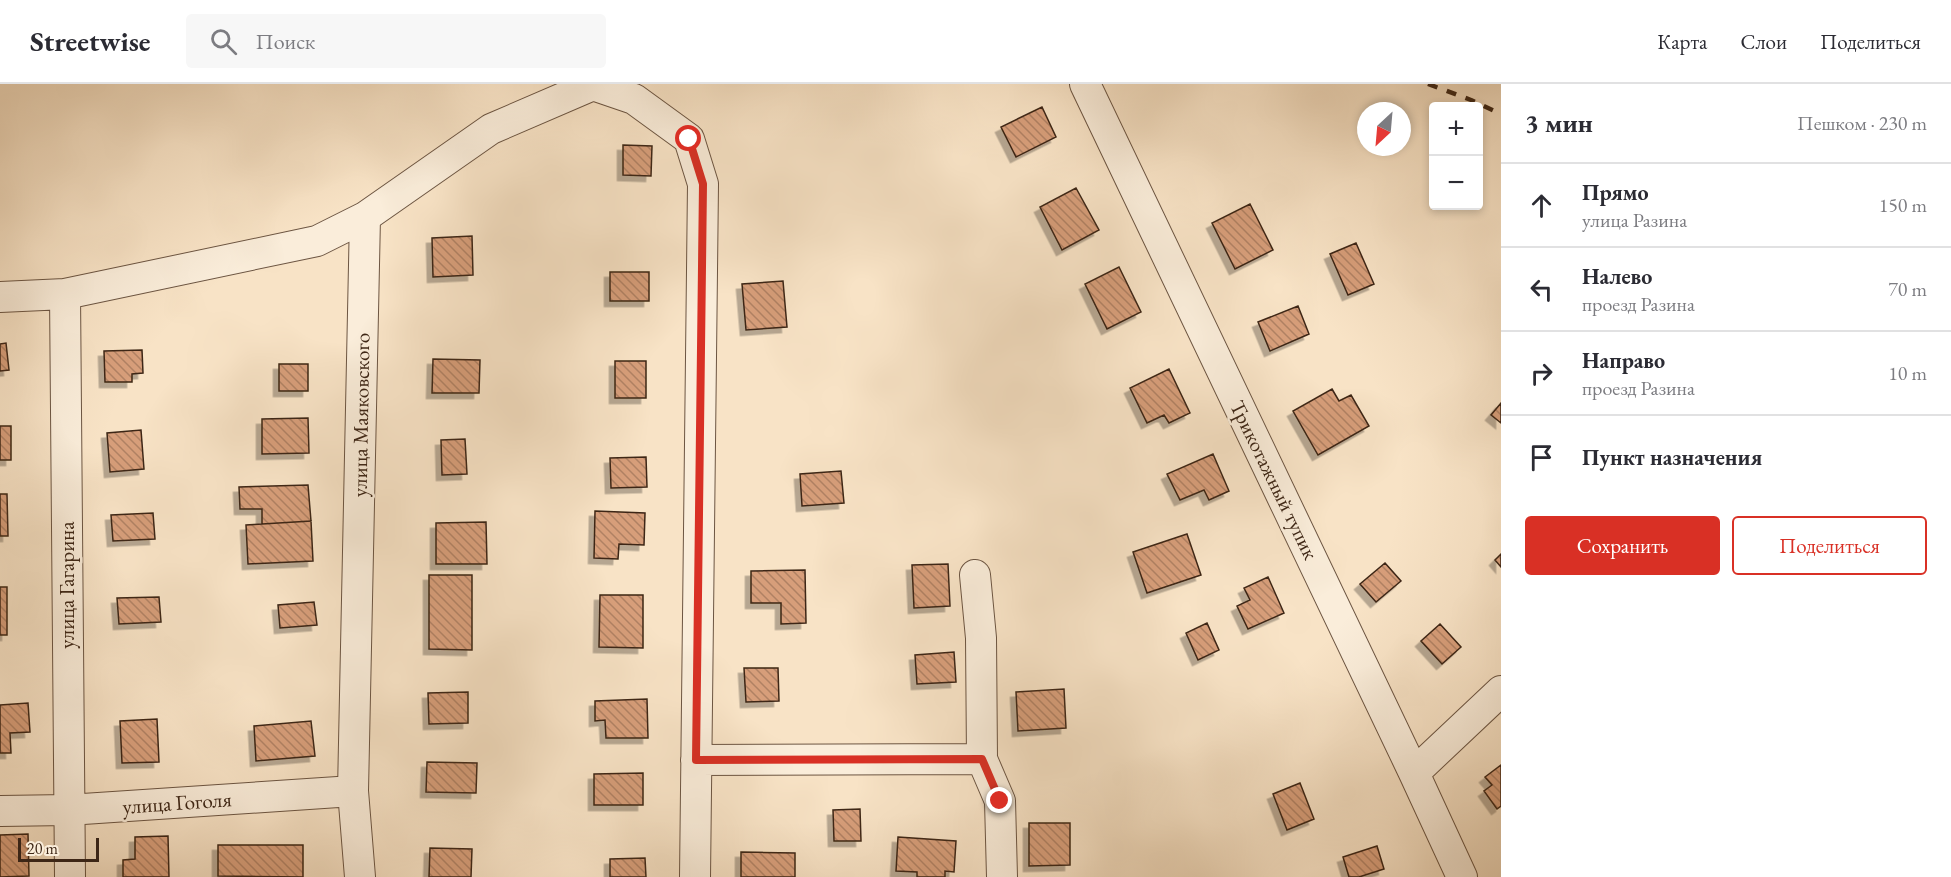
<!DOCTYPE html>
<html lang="ru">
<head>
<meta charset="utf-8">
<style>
	body { margin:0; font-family:"EB Garamond",serif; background:#f7f7f7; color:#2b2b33 }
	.controls { position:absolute; right:18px; top:18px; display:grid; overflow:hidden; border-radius:6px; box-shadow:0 3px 9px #0003 }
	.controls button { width:54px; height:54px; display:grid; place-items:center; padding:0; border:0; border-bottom:2px solid #e1e1e2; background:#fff; color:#2b2b33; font:30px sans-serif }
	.compass { position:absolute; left:1357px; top:18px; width:54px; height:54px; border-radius:50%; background:#fff; box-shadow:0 3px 9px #0003; rotate:206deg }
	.scale { position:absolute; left:18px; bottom:15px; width:81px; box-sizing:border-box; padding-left:6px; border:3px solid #3d2616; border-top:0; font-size:16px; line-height:21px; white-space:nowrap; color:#3d2616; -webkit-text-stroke:4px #faedda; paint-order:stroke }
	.stop { position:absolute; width:18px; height:18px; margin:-14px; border:4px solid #d93025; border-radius:50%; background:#fff }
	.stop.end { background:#d93025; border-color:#fff; box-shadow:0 2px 6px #0008 }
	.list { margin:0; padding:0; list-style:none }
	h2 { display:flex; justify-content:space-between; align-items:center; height:78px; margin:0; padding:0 24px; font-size:26px }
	h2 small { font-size:20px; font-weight:400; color:#7c7c81 }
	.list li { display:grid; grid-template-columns:39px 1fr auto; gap:18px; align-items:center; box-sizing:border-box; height:84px; padding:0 24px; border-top:2px solid #e1e1e2 }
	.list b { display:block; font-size:22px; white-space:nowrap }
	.list p { margin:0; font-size:20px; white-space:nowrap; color:#7c7c81 }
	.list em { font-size:20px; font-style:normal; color:#7c7c81 }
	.actions { display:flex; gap:12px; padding:18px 24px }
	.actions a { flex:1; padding:14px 0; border:2px solid #d93025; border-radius:6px; text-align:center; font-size:21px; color:#d93025 }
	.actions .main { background:#d93025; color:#fff }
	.icon { flex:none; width:33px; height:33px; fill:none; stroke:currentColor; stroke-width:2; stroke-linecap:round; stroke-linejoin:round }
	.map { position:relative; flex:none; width:1501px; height:793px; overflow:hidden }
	header { display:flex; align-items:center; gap:36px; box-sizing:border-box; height:84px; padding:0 30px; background:#fff; border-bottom:2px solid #e1e1e2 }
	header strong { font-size:28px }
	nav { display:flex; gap:33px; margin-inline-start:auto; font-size:21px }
	.search { width:420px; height:54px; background:#f7f7f7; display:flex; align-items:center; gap:15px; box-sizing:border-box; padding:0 21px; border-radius:6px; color:#7c7c81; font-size:22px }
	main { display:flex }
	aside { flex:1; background:#fff }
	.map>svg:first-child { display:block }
	.building { fill:url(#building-back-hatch); stroke:#3d2616; stroke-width:1.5; filter:url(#shadow) }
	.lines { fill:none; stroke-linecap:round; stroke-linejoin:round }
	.minor-casing { stroke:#6c5542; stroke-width:32 }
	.minor { stroke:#faedda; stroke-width:30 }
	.rail { stroke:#3d2616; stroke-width:4.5; stroke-dasharray:10 10; stroke-linecap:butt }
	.route { stroke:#d93025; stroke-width:8 }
	.labels { text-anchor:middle; stroke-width:5; stroke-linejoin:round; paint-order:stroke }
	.street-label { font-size:21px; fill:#3d2616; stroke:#faedda }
</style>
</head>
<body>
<header>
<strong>Streetwise</strong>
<div class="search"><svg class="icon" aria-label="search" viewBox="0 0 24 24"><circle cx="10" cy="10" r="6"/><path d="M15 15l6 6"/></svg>Поиск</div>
<nav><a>Карта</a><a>Слои</a><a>Поделиться</a></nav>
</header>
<main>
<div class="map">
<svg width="1501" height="793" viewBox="0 0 1501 793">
	<defs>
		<pattern id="building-back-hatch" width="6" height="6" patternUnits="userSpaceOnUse" patternTransform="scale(1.5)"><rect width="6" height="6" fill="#d79e7a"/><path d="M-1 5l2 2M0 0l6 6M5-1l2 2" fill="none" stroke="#b08163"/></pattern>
		<filter id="shadow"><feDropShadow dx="-5.5" dy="5.5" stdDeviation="0" flood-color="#0004"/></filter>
	</defs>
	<rect width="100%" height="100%" fill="#f8e3c6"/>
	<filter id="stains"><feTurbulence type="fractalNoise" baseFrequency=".00333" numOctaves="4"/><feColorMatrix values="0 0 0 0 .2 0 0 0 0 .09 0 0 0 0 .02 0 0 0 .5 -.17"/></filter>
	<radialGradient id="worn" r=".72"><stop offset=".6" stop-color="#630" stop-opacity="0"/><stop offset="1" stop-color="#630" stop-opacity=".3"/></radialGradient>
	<!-- building -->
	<path class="building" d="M1042,23L1056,53L1016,73L1001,43Z
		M623,61L652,62L651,92L623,91Z
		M1076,104L1099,146L1062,166L1040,123Z
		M1250,120L1273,166L1235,185L1212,139Z
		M472,152L473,191L433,193L432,154Z
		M1356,159L1374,200L1348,211L1330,170Z
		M1119,183L1141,228L1107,245L1085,200Z
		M610,188H649V217H610Z
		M783,197L787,243L746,246L742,200Z
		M1298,222L1309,250L1270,267L1258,238Z
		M6,259L9,286L0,287V260Z
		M142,266L143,289L132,290V298H105L104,267Z
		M433,275L480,276L479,309H432Z
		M615,277H646V314H615Z
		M279,280H308V307H279Z
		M1169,285L1190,329L1169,339L1164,331L1147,339L1130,304Z
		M1332,305L1339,317L1351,311L1369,342L1318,371L1293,327Z
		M1501,319V339L1491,331Z
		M308,334L309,369L262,370V335Z
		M0,342H11V376H0Z
		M141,346L144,385L110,388L107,349Z
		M465,355L467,390L442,391L441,356Z
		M1213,370L1229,407L1209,416L1204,406L1180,416L1167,390Z
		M646,373L647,403L611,404L610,374Z
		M841,387L844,419L802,422L800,390Z
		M308,401L311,437L262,440V425H240L239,403Z
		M0,410H7L8,452H0Z
		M595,427L645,429L644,461L619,460L618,475L594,474Z
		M153,429L155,455L113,457L111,431Z
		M311,437L313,477L248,480L246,441Z
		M486,438L487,480H436V439Z
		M1187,450L1201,491L1147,509L1133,468Z
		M1501,470V483L1495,476Z
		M1385,479L1401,497L1376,518L1360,500Z
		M948,480L950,522L914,524L912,481Z
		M805,486L806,539L781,540V519H751V487Z
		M429,491H472V566L429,565Z
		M1268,493L1284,529L1248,545L1237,522L1250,516L1244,504Z
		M0,503H7V551H0Z
		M600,511H643V564L599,563Z
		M159,513L161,538L119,540L117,514Z
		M314,518L317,541L280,544L278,521Z
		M1207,539L1219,566L1198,576L1186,549Z
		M1440,540L1461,563L1442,580L1421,557Z
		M954,568L956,598L917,600L915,571Z
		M744,584H778L779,617L746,618Z
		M1064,605L1066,644L1018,647L1016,608Z
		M468,608V639L429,640L428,609Z
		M647,615L648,654H606L605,636L595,637V617Z
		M28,619L30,648L10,649L11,669H0V621Z
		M157,635L159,678L122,679L120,637Z
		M311,637L315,672L256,677L254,642Z
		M427,678L477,679L476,709L426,708Z
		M1501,681V722L1497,725L1484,707L1492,701L1485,693Z
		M643,689V721H594V690Z
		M1300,699L1314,735L1287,746L1273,710Z
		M860,725L861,757H834L833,726Z
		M1029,739H1070V781L1029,782Z
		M28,750L29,792L0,793V751Z
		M168,752L169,793H123V776L135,775V753Z
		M898,753L956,757L954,788L945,787V793H917V788L896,787Z
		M218,761H303V793L218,792Z
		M1377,762L1384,785L1359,793H1349L1343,773Z
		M430,764L472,765L471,793H429Z
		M741,768L795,769V793H741Z
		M645,774L646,793H610V775Z"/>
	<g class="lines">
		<!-- minor casing -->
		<g class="minor-casing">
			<path id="minor" d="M1085,0L1414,689L1462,793
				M65,210L70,793
				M0,213L65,210L317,157L365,133
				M975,491L981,554L982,675
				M696,676L982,675L1000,717L1002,793
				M1414,689L1501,607
				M0,727L68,726L353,707
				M360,793L353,707L365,133L491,45L593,1L634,15L689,55L703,100L695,793"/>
		</g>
		<!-- minor -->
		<use href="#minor" class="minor"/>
		<!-- rail -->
		<path class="rail" d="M1428,0L1471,16L1501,30"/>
	</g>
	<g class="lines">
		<!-- route -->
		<path class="route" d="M689,55L703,100L696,676L982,675L1000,717"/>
	</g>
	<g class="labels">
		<!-- street labels -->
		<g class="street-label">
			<text transform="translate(361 331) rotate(-89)" y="7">улица Маяковского</text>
			<text transform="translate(1274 396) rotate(64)" y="7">Трикотажный тупик</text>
			<text transform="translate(67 501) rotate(-90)" y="7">улица Гагарина</text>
			<text transform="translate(177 719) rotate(-4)" y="7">улица Гоголя</text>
		</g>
	</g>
	<rect width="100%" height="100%" filter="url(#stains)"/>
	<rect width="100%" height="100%" fill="url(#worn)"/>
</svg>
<div class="controls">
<button>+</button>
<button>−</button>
</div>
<svg class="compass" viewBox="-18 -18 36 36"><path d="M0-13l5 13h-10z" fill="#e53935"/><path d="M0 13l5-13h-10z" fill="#7c7c81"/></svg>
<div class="scale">20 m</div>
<div class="stop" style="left:689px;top:55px"></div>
<div class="stop end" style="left:1000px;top:717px"></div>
</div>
<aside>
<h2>3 мин<small>Пешком · 230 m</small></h2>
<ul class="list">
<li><svg class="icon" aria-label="ahead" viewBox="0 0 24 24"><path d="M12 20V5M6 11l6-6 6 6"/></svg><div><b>Прямо</b><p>улица Разина</p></div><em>150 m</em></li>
<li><svg class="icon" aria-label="left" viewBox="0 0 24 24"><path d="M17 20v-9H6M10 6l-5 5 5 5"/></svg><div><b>Налево</b><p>проезд Разина</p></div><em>70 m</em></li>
<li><svg class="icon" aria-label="right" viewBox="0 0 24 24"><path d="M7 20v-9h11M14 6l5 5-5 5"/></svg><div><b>Направо</b><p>проезд Разина</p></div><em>10 m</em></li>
<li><svg class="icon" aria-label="arrive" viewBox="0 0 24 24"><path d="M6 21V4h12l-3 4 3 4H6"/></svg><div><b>Пункт назначения</b></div></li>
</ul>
<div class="actions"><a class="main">Сохранить</a><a>Поделиться</a></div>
</aside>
</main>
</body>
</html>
